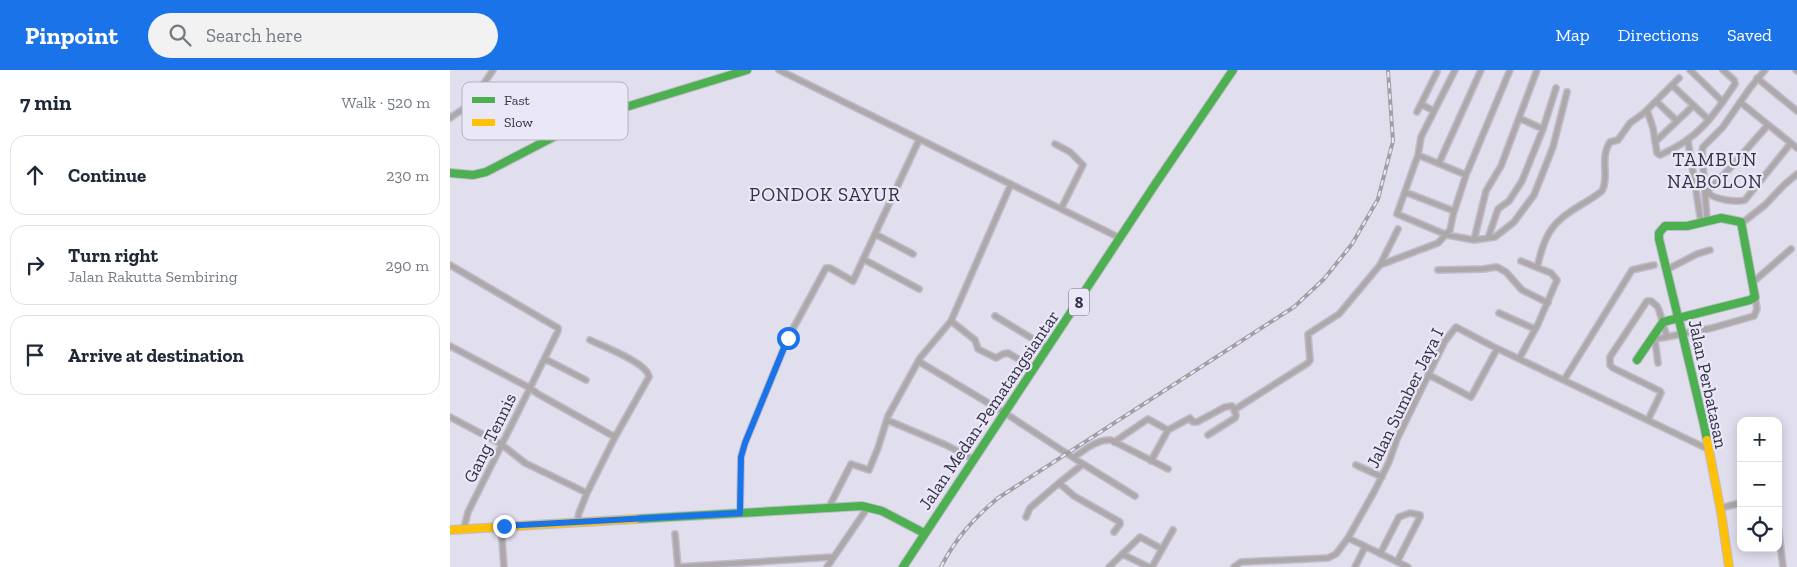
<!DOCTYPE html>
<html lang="en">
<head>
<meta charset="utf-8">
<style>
	body { margin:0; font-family:"Zilla Slab",serif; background:#f2f2f3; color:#1f2937 }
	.controls { position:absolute; right:15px; bottom:15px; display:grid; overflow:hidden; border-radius:10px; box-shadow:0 2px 12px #0003 }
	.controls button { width:45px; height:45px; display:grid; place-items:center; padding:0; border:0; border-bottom:1px solid #e0e1e3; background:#fff; color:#1f2937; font:25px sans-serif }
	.stop { position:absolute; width:15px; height:15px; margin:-11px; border:4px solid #1a73e8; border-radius:50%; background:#fff }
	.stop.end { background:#1a73e8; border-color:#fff; box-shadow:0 1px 5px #0008 }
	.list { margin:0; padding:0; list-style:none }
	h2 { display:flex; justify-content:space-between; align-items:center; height:65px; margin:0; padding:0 20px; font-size:21px }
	h2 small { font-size:16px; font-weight:400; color:#747a83 }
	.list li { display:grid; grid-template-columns:32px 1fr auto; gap:15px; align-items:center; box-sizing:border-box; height:80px; margin:0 10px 10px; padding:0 10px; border:1px solid #e0e1e3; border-radius:15px }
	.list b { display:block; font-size:19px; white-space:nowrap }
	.list p { margin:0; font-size:16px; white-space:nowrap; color:#747a83 }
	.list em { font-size:16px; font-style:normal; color:#747a83 }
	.icon { flex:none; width:28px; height:28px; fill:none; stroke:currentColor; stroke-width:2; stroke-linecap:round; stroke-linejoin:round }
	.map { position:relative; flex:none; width:1347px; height:497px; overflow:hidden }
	header { display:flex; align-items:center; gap:30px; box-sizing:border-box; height:70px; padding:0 25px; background:#1a73e8; color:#fff }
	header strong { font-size:24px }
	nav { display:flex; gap:28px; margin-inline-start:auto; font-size:18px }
	.search { width:350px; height:45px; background:#f2f2f3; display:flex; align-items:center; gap:12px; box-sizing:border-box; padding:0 18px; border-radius:28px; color:#747a83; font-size:19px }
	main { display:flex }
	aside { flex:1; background:#fff }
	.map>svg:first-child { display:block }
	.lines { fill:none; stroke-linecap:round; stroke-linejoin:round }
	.street-casing { stroke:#bfbdcc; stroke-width:8 }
	.fast-casing { stroke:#bfbdcc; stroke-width:10 }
	.slow-casing { stroke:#bfbdcc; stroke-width:10 }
	.street { stroke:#aea8aa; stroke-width:5 }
	.fast { stroke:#4caf50; stroke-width:8 }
	.slow { stroke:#ffc107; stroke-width:8 }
	.rail-casing { stroke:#a49ea4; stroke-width:4 }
	.rail { stroke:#eae8f6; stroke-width:2; stroke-dasharray:5.5; stroke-linecap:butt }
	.route { stroke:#1a73e8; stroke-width:6 }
	.labels { text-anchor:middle; stroke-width:4.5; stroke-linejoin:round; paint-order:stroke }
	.shield { fill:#eae8f6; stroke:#6b667e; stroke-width:1 }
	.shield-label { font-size:16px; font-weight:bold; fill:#352f4a }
	.street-label { font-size:18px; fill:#352f4a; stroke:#eae8f6 }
	.neighbourhood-label { font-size:19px; letter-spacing:1px; fill:#352f4a; stroke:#eae8f6 }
	.key { fill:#eae8f6; stroke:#b4b0c2; stroke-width:1 }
	.key-label { font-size:14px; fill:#352f4a }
</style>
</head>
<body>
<header>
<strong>Pinpoint</strong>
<div class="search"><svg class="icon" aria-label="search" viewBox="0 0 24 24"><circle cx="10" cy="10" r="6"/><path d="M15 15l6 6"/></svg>Search here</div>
<nav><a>Map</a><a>Directions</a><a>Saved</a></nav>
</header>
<main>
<aside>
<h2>7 min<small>Walk · 520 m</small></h2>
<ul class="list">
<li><svg class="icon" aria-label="ahead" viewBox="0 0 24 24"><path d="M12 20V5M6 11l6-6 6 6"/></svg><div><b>Continue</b></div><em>230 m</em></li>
<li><svg class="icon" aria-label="right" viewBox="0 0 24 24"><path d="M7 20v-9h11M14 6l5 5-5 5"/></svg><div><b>Turn right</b><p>Jalan Rakutta Sembiring</p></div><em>290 m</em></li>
<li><svg class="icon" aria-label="arrive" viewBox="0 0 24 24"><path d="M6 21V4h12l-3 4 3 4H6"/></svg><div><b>Arrive at destination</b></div></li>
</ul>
</aside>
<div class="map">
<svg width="1347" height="497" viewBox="0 0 1347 497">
	<rect width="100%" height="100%" fill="#e1dfee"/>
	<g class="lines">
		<!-- street casing -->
		<g class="street-casing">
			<path id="street" d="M329,0L670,168
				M1005,0L971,67L968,85L947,144L997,165L1024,170L1045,167L1064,152L1084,125L1103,77L1117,22
				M1240,0L1273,32
				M1346,0L1347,1
				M1307,8L1347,41
				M1222,15L1259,50
				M1206,31L1227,51
				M1290,32L1347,78
				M1197,40L1203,58L1207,83L1210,85C1248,69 1263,47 1285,14L1284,10L1273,0
				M984,41L971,34L987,2
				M967,42L971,34
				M0,48L19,35L43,0
				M1069,48L1093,59
				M1238,71L1251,152
				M1205,72L1243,36
				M605,74L620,82L633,95L611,139
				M968,85L1016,105
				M989,93L1031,0
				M1257,122C1263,129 1286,133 1295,130L1341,73
				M1255,124L1282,96L1318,55
				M1004,142L1016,105L1060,0
				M1257,150L1252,81L1253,77L1273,57L1300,18L1315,0
				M1292,153L1315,135L1334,115L1347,104
				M425,164L463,184
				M1038,168L1048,139L1059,131L1072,111L1093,59L1106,18
				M1024,170L1036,121L1051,96L1087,0
				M413,189L469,219
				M0,195L108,258V261L80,318L88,324L165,367
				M930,195L948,159
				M1087,197C1090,187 1092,176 1097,167C1107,144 1135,135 1152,121C1160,105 1149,89 1160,72L1168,70L1180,53L1194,43L1229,8
				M1218,199L1247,184L1260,180
				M988,200L1033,199L1047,197L1056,202L1072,220L1098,233
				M1302,213L1341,179
				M1049,243L1085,259
				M545,246L598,278
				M501,251L525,270L528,279L546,288L553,284L558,283L584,298
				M1201,270L1262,258L1304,246L1307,239L1305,227
				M1205,270L1208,293
				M0,276L80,318L18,442L14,458
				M95,289L136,310
				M1069,289L1088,254L1107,210L1101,203L1071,191
				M468,291L555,343L633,394L685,426
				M979,305L1021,327L1047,279
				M1114,310L1182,200L1204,195
				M0,347L51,374L75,393L137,423
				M437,350L496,375L523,389
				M1198,350L1211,323L1210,321L1163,298L1160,295V287L1197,231H1201L1207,236L1209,240L1217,267
				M718,360L740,348L743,352H747L775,337L782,336L784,340L858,293L860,290L858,264L889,244L930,195L988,173L1000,160L1004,141L955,122
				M758,365L785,348L786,345L784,340
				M664,372L698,349L718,360L701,391
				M624,387C635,380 647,369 661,370L718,399
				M633,394L609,413L624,426L670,452V454L664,462
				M906,395L932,407
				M379,437L401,394L419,400L428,378L438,346L470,288L501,251L561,114
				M1270,438L1291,433
				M290,443L291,387L295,373L338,268L376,198H380L403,211L469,70
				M576,447L580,438L609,413
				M127,453L129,443L137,423L165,367L199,307C198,293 152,276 140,270
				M51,456L54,497
				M1328,456L1333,497
				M225,464L228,497
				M898,468L958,497
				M672,484L699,497
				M930,484L949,447L960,443L970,445V447L947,492
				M228,497L383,487
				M377,497L418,437
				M659,497L690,467L712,479
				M702,497L723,460
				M784,497L791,492L878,488L886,484L898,468L924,422L939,392L947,369L995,271L1006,257L1042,276L1258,379
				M905,497L915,477"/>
		</g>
		<!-- fast casing -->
		<g class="fast-casing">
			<path id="fast" d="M0,103L23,105L36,102L140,48L297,0
				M1187,290L1213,252L1300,230L1305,227L1291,152L1271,148L1237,156H1215L1209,163V169L1228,247L1229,250L1254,355L1257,370
				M186,449L412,436L432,441L474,463
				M453,497L706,113L783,0"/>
		</g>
		<!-- slow casing -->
		<g class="slow-casing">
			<path id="slow" d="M1257,370L1271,442L1279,497
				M0,460L186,449"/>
		</g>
		<!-- street -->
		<use href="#street" class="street"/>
		<!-- fast -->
		<use href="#fast" class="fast"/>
		<!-- slow -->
		<use href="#slow" class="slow"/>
		<!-- rail casing -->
		<g class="rail-casing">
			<path id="rail" d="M491,497C505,469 523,449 548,428L844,237L874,209L902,174L928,129L943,71L938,0"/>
		</g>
		<!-- rail -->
		<use href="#rail" class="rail"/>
	</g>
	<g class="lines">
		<!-- route -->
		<path class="route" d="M54,456L290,443L291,387L295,373L338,268"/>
	</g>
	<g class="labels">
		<!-- shield labels -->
		<rect class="shield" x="619" y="218.5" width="20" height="27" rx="4"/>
		<g class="shield-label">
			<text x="629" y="238">8</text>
		</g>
		<!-- street labels -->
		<g class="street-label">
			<text transform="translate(1258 314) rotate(78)" y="6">Jalan Perbatasan</text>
			<text transform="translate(955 328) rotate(-64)" y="6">Jalan Sumber Jaya I</text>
			<text transform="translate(539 340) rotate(-56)" y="6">Jalan Medan-Pematangsiantar</text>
			<text transform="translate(40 368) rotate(-64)" y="6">Gang Tennis</text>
		</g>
		<!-- neighbourhood labels -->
		<g class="neighbourhood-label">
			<text x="1265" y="96">TAMBUN<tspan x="1265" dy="22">NABOLON</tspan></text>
			<text x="375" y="131">PONDOK SAYUR</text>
		</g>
	</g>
	<!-- legend -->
	<rect x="12" y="12" width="166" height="58" rx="8" class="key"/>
	<rect x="22" y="27" width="23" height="6" fill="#4caf50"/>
	<rect x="22" y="49" width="23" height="7" fill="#ffc107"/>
	<g class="key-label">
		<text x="54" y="35">Fast</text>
		<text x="54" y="57">Slow</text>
	</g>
</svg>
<div class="controls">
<button>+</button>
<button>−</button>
<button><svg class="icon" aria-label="locate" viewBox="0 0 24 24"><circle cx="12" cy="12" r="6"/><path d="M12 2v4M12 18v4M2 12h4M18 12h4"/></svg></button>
</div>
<div class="stop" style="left:338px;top:268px"></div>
<div class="stop end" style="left:54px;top:456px"></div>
</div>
</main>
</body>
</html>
